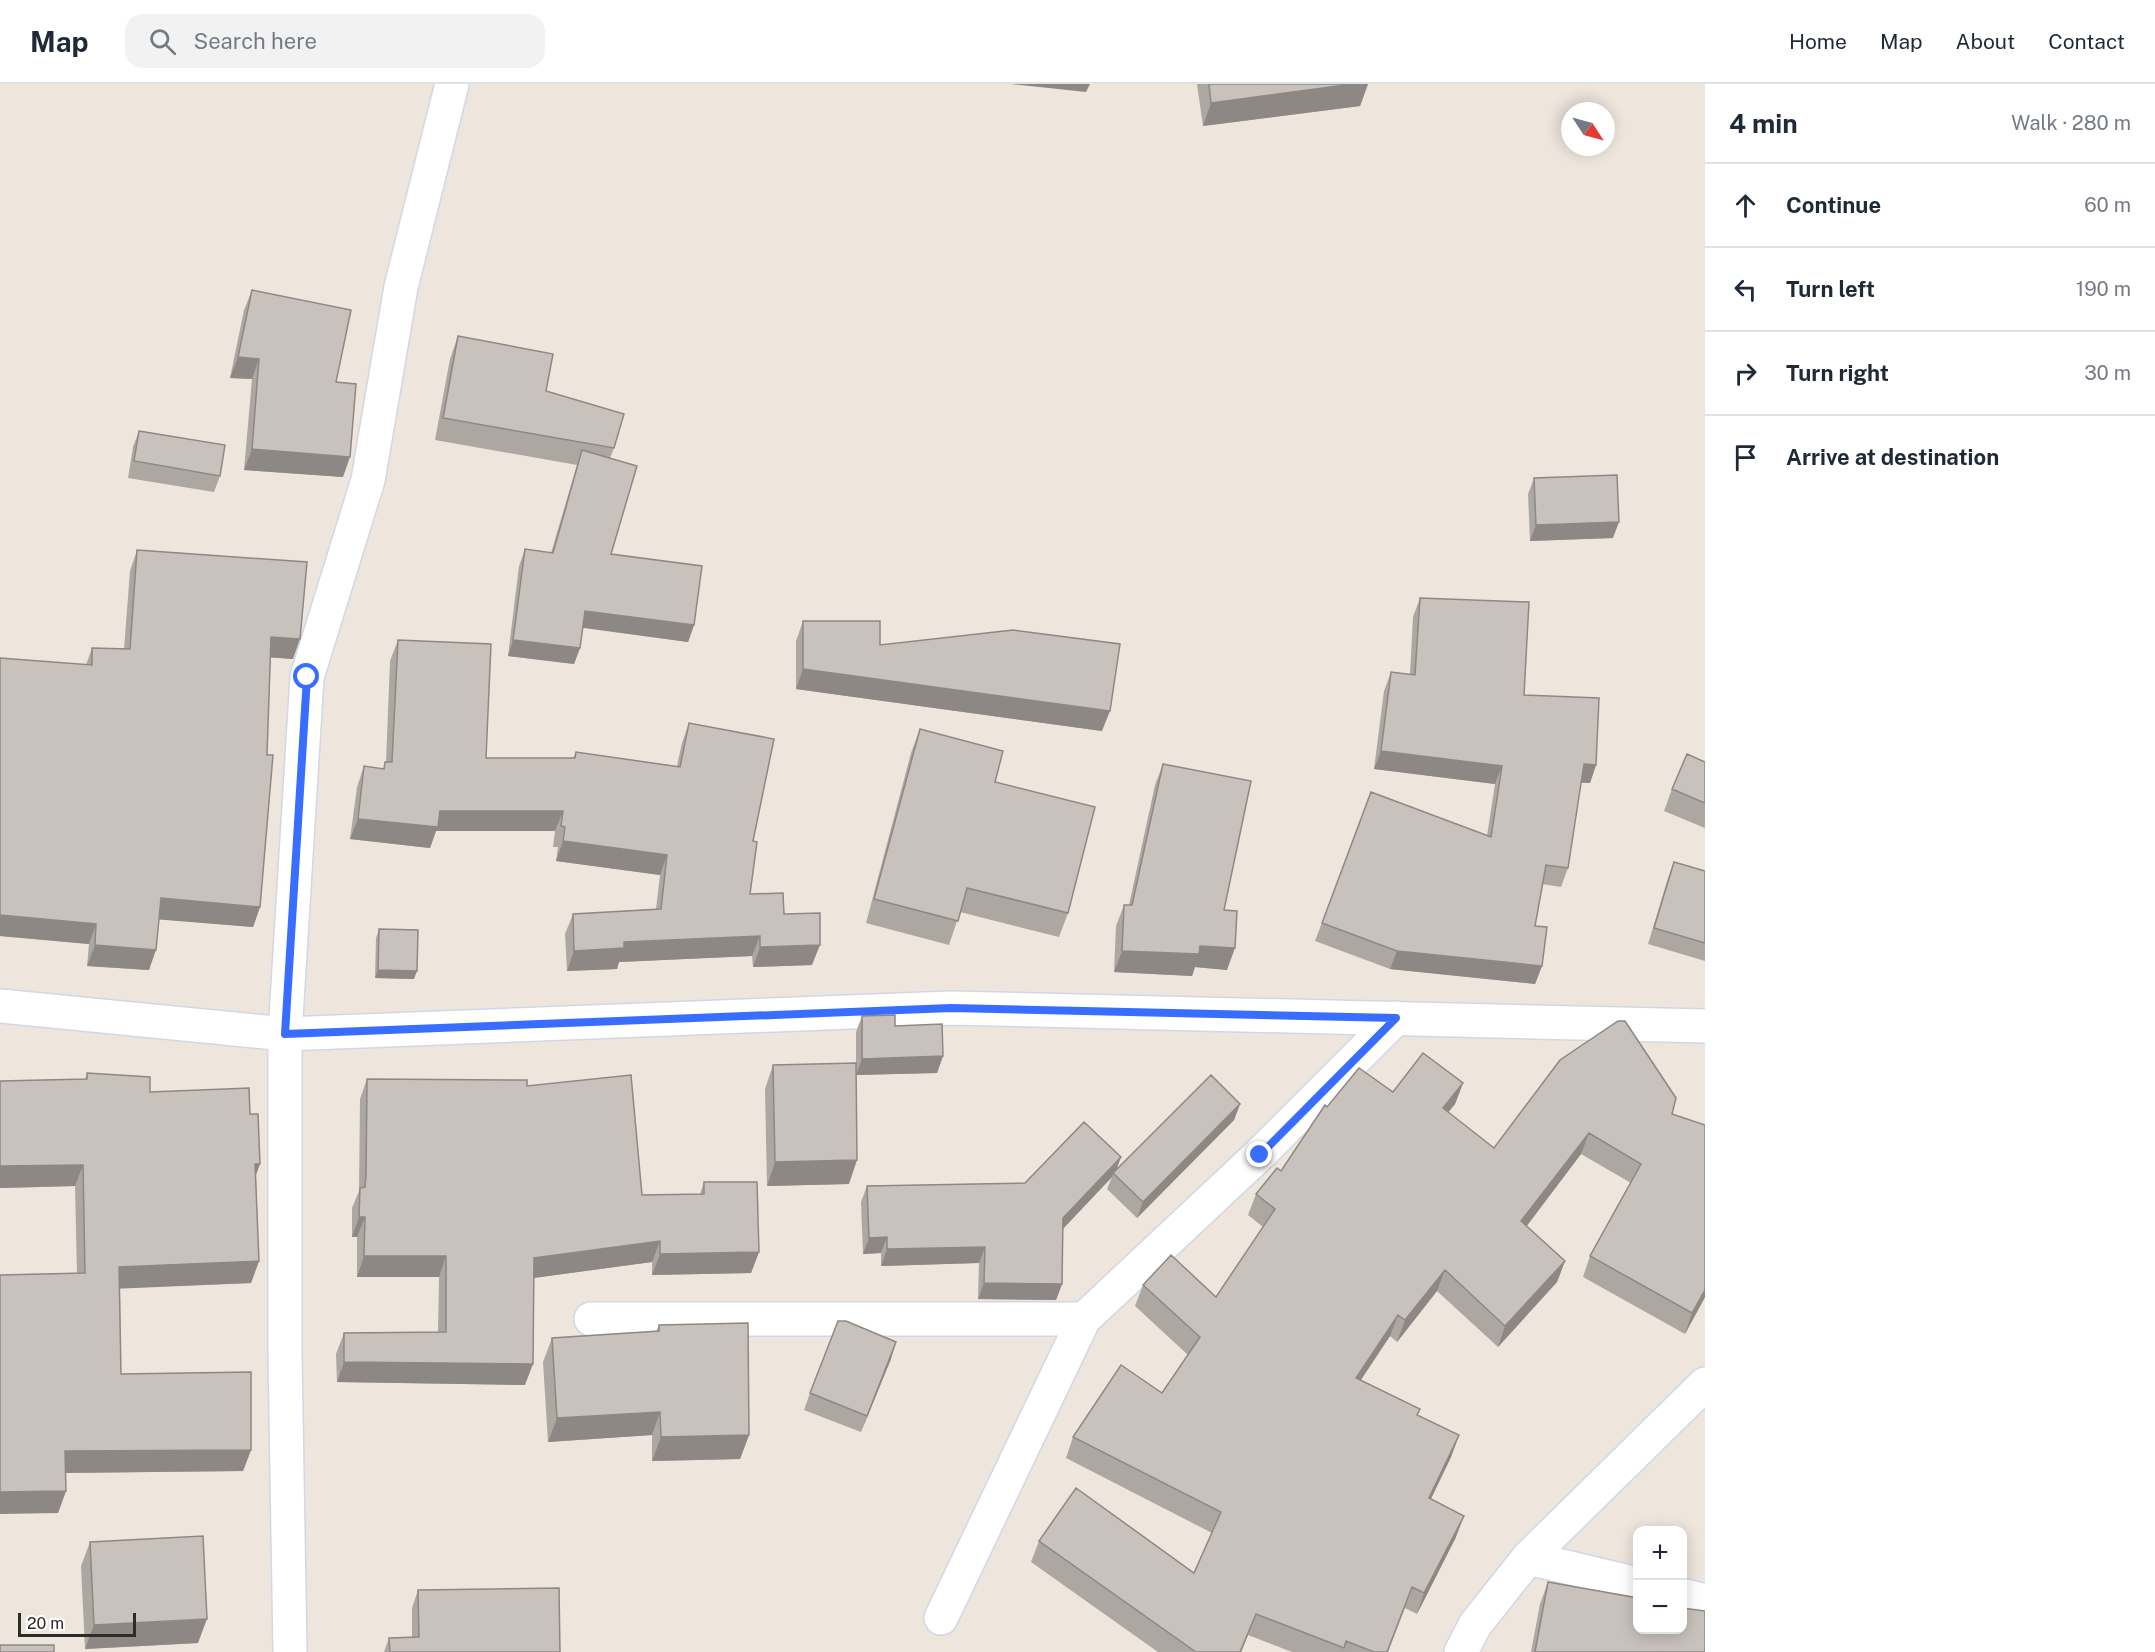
<!DOCTYPE html>
<html lang="en">
<head>
<meta charset="utf-8">
<style>
	body { margin:0; font-family:"Public Sans",sans-serif; background:#f2f2f3; color:#1f2937 }
	.controls { position:absolute; right:18px; bottom:18px; display:grid; overflow:hidden; border-radius:12px; box-shadow:0 3px 15px #0003 }
	.controls button { width:54px; height:54px; display:grid; place-items:center; padding:0; border:0; border-bottom:2px solid #e0e1e3; background:#fff; color:#1f2937; font:30px sans-serif }
	.compass { position:absolute; left:1561px; top:18px; width:54px; height:54px; border-radius:50%; background:#fff; box-shadow:0 3px 15px #0003; rotate:126deg }
	.scale { position:absolute; left:18px; bottom:15px; width:118px; box-sizing:border-box; padding-left:6px; border:3px solid #2b2b2b; border-top:0; font-size:16px; line-height:21px; white-space:nowrap; color:#2b2b2b; -webkit-text-stroke:4px #fff; paint-order:stroke }
	.stop { position:absolute; width:18px; height:18px; margin:-14px; border:4px solid #386dff; border-radius:50%; background:#fff }
	.stop.end { background:#386dff; border-color:#fff; box-shadow:0 2px 6px #0008 }
	.list { margin:0; padding:0; list-style:none }
	h2 { display:flex; justify-content:space-between; align-items:center; height:78px; margin:0; padding:0 24px; font-size:26px }
	h2 small { font-size:20px; font-weight:400; color:#747a83 }
	.list li { display:grid; grid-template-columns:39px 1fr auto; gap:18px; align-items:center; box-sizing:border-box; height:84px; padding:0 24px; border-top:2px solid #e0e1e3 }
	.list b { display:block; font-size:22px; white-space:nowrap }
	.list em { font-size:20px; font-style:normal; color:#747a83 }
	.icon { flex:none; width:33px; height:33px; fill:none; stroke:currentColor; stroke-width:2; stroke-linecap:round; stroke-linejoin:round }
	.map { position:relative; flex:none; width:1705px; height:1568px; overflow:hidden }
	header { display:flex; align-items:center; gap:36px; box-sizing:border-box; height:84px; padding:0 30px; background:#fff; border-bottom:2px solid #e0e1e3 }
	header strong { font-size:28px }
	nav { display:flex; gap:33px; margin-inline-start:auto; font-size:21px }
	.search { width:420px; height:54px; background:#f2f2f3; display:flex; align-items:center; gap:15px; box-sizing:border-box; padding:0 21px; border-radius:18px; color:#747a83; font-size:22px }
	main { display:flex }
	aside { flex:1; background:#fff }
	.map>svg:first-child { display:block }
	.lines { fill:none; stroke-linecap:round; stroke-linejoin:round }
	.street-casing { stroke:#d2d7e4; stroke-width:36 }
	.street { stroke:#fff; stroke-width:33 }
	.wall { fill:#ada7a2 }
	.shaded-wall { fill:#8d8884 }
	.building { fill:#c9c2bc; stroke:#8d8884; stroke-width:1.5 }
	.route { stroke:#386dff; stroke-width:8 }
</style>
</head>
<body>
<header>
<strong>Map</strong>
<div class="search"><svg class="icon" aria-label="search" viewBox="0 0 24 24"><circle cx="10" cy="10" r="6"/><path d="M15 15l6 6"/></svg>Search here</div>
<nav><a>Home</a><a>Map</a><a>About</a><a>Contact</a></nav>
</header>
<main>
<div class="map">
<svg width="1705" height="1568" viewBox="0 0 1705 1568">
	<rect width="100%" height="100%" fill="#eee5dd"/>
	<g class="lines">
		<!-- street casing -->
		<g class="street-casing">
			<path id="street" d="M0,922L285,950L951,924L1705,942
				M591,1235H1084
				M1528,1474L1638,1500
				M1682,1511L1705,1517
				M941,1534L1084,1235L1260,1070L1396,934
				M290,1568L285,1269V950L307,593L368,396L401,203L452,0
				M1461,1568L1475,1541L1528,1474L1705,1300"/>
		</g>
		<!-- street -->
		<use href="#street" class="street"/>
	</g>
	<!-- wall -->
	<path class="wall" d="M1197,0H1368L1360,22L1203,42Z
		M252,206L336,298L343,393L244,386L252,295L230,294L244,226Z
		M458,252L546,307L614,364L610,374L611,470L694,541L688,558L583,544L580,564L574,580L508,572L519,482L525,465L551,469L577,381L435,356L450,275Z
		M139,347L220,392L214,408L128,394L133,363Z
		M1534,394L1613,454L1530,457L1528,410Z
		M137,466L293,575L270,573L260,823L253,843L159,835L149,886L87,882L89,860L0,852V574L86,581L92,564L124,565L130,487Z
		M1420,514L1524,611L1596,681L1590,699H1581L1568,784L1561,803L1542,800L1535,842L1542,882L1535,900L1390,885L1315,857L1371,708L1487,752L1495,700L1374,685L1384,607L1391,588L1410,590L1413,533Z
		M803,537L880,561L1102,647L796,605V557Z
		M398,556L486,674H573L576,668L677,682L682,659L689,639L753,757L750,810L784,830L812,881L753,883L752,872L619,878L617,885L567,887L565,850L573,830L656,825L660,791L556,777L558,763H553L555,747H436L430,764L350,755L357,703L364,682L383,685L386,678L390,577Z
		M920,645L995,698L1068,829L1059,853L960,828L949,861L866,839L911,669Z
		M1705,678V744L1664,727L1672,705Z
		M1163,680L1224,826L1227,886L1195,883L1192,892L1114,888L1116,842L1124,821H1129L1155,701Z
		M1674,778L1705,787V877L1648,860L1668,794Z
		M379,845L414,895L375,894L376,854Z
		M862,932L895,942L943,972L937,989L856,991V948Z
		M773,981L849,1100L767,1102L765,1005Z
		M87,989L150,1008L250,1030L256,1093L259,1177L251,1199L120,1204L121,1290L251,1366L243,1387L66,1389V1407L58,1429L77,1189L75,1102L0,1104V997L85,995Z
		M367,995L527,1002L642,1111L700,1110L704,1098L759,1168L751,1189L652,1191V1178L533,1194L525,1301L337,1298L336,1270L344,1249L438,1248L439,1193H357V1153H352V1124L359,1107L360,1015Z
		M1463,999L1455,1020L1448,1028L1494,1064L1672,1030L1705,1041V1213L1685,1250L1583,1193L1590,1172L1631,1099L1581,1070L1526,1142L1565,1177L1557,1198L1498,1263L1437,1207L1397,1258L1390,1252L1361,1296L1420,1325L1417,1332L1459,1351L1451,1373L1431,1415L1456,1453L1417,1530L1405,1524L1388,1568H1292L1248,1551L1241,1568H1158L1031,1478L1039,1457L1194,1489L1212,1449L1066,1374L1073,1353L1162,1309L1188,1271L1135,1222L1143,1201L1216,1213L1263,1143L1248,1131L1256,1110L1281,1087L1327,1023L1393,1008Z
		M1240,1020L1234,1036L1137,1134L1107,1105L1112,1093L1063,1145L1062,1200L1056,1216L978,1215L979,1179L881,1182V1169L863,1170L861,1118L867,1102L1025,1099L1117,1085Z
		M659,1241L749,1351L740,1375L652,1377V1351L548,1358L543,1278L552,1254L656,1248Z
		M891,1275L861,1348L804,1326L810,1309Z
		M90,1458L198,1559L85,1565L81,1482Z
		M1548,1498L1638,1545L1705,1568H1531L1540,1520Z
		M418,1506L560,1568L412,1553V1524Z
		M389,1554L390,1568H384Z"/>
	<!-- shaded-wall -->
	<path class="shaded-wall" d="M1011,0H1090L1086,8Z
		M1353,0H1368L1360,22L1203,42L1211,19Z
		M238,273L259,275L252,295L230,294Z
		M252,365L350,373L343,393L244,386Z
		M1619,438L1613,454L1530,457L1536,441Z
		M585,527L694,541L688,558L579,543Z
		M271,553L300,555L293,575L263,573Z
		M513,556L580,564L574,580L508,572Z
		M803,585L1110,627L1102,647L796,605Z
		M1381,667L1502,682L1495,700L1374,685Z
		M1584,680L1596,681L1590,699L1577,698Z
		M440,727H563L555,747H436L430,764L350,755L358,735Z
		M563,757L667,771L660,791L556,777Z
		M161,814L260,823L253,843L153,835Z
		M0,831L96,840L89,860L0,852Z
		M760,852L752,872L619,878L617,885L567,887L574,867L624,858Z
		M95,861L156,866L149,886L87,882Z
		M820,861L812,881L753,883L760,863Z
		M1200,862L1235,864L1227,886L1195,883L1192,892L1114,888L1122,867Z
		M1397,867L1542,882L1535,900L1390,885Z
		M378,886L417,887L414,895L375,894Z
		M943,972L937,989L856,991L862,975Z
		M1463,999L1455,1020L1435,1045L1443,1024Z
		M1240,1020L1234,1036L1137,1134L1143,1118Z
		M1589,1049L1581,1070L1514,1159L1521,1137Z
		M1121,1073L1115,1090L1113,1089L1112,1093L1057,1151L1063,1134Z
		M857,1076L849,1100L767,1102L775,1078Z
		M255,1080H260L252,1102Z
		M83,1081L75,1102L0,1104V1082Z
		M359,1133H365L357,1153H352Z
		M887,1153L881,1169L863,1170L869,1154Z
		M660,1157L652,1178L526,1195L534,1174Z
		M985,1163L979,1179L881,1182L887,1165Z
		M759,1168L751,1189L652,1191L660,1170Z
		M364,1172H446L439,1193H357Z
		M259,1177L251,1199L111,1205L119,1183Z
		M1565,1177L1557,1198L1498,1263L1505,1242Z
		M1445,1186L1437,1207L1397,1258L1405,1236Z
		M984,1199L1062,1200L1056,1216L978,1215Z
		M1705,1206V1213L1685,1250L1692,1229Z
		M1398,1231L1390,1252L1348,1315L1356,1294Z
		M896,1258L891,1275L861,1348L867,1332Z
		M344,1278L533,1280L525,1301L337,1298Z
		M660,1328L652,1351L548,1358L557,1334Z
		M749,1351L740,1375L652,1377L661,1353Z
		M1459,1351L1451,1373L1421,1435L1429,1414Z
		M251,1366L243,1387L57,1389L65,1367Z
		M66,1407L58,1429L0,1430V1408Z
		M1464,1432L1456,1453L1417,1530L1424,1509Z
		M1256,1530L1248,1551L1241,1568H1240Z
		M207,1535L198,1559L85,1565L94,1541Z"/>
	<!-- building -->
	<path class="building" d="M1209,0H1353L1211,19Z
		M252,206L351,226L336,298L356,300L350,373L252,365L259,275L238,273Z
		M458,252L553,270L546,307L624,330L614,364L443,334Z
		M139,347L225,361L220,392L134,377Z
		M582,366L637,382L611,470L702,482L694,541L585,527L580,564L513,556L525,465L553,469Z
		M1617,391L1619,438L1536,441L1534,394Z
		M137,466L307,478L300,555L271,553L267,671H273L260,823L161,814L156,866L95,861L96,840L0,831V574L92,581V564L130,565Z
		M1420,514L1529,518L1524,611L1599,614L1596,681L1584,680L1568,784L1546,781L1535,842L1547,843L1542,882L1397,867L1322,839L1371,708L1491,753L1502,682L1381,667L1391,588L1415,591Z
		M803,537H880V561L1013,546L1120,560L1110,627L803,585Z
		M398,556L491,560L486,674H575L576,668L680,683L689,639L774,655L753,757L757,758L750,810L783,809L784,830L820,829V861L760,863V852L624,858V864L574,867L573,830L661,825L667,771L563,757L565,743L561,742L563,727H440L438,743L358,735L364,682L384,685L385,678H392Z
		M920,645L1003,667L995,698L1095,723L1068,829L967,804L958,837L874,815Z
		M1687,670L1705,678V719L1672,705Z
		M1163,680L1251,697L1224,826L1237,827L1235,864L1200,862L1199,870L1122,867L1124,821H1132Z
		M1674,778L1705,787V859L1654,844Z
		M379,845L418,846L417,887L378,886Z
		M895,931V942L942,940L943,972L862,975V932Z
		M1618,937H1625L1676,1014L1672,1030L1705,1041V1206L1692,1229L1590,1172L1641,1080L1589,1049L1521,1137L1565,1177L1505,1242L1445,1186L1405,1236L1398,1231L1356,1294L1420,1325L1417,1331L1459,1351L1429,1414L1464,1432L1424,1509L1412,1503L1387,1568H1374L1346,1557L1344,1564L1256,1530L1240,1568H1196L1039,1457L1076,1404L1194,1489L1221,1428L1073,1353L1121,1281L1162,1309L1200,1253L1143,1201L1171,1171L1216,1213L1275,1125L1256,1110L1277,1084L1281,1087L1325,1021L1327,1023L1359,984L1393,1008L1423,969L1463,999L1443,1024L1494,1064L1560,976Z
		M856,979L857,1076L775,1078L773,981Z
		M87,989L150,993V1008L249,1004L250,1030H258L260,1080H255L259,1177L119,1183L121,1290L251,1288V1366L65,1367L66,1407L0,1408V1191L85,1189L83,1081L0,1082V997L87,995Z
		M631,991L642,1111L704,1110V1098H757L759,1168L660,1170V1157L534,1174L533,1280L344,1278V1249L446,1248V1172H364L365,1133H359L360,1104L365,1103L366,1092L367,995L527,996V1002Z
		M1211,991L1240,1020L1143,1118L1113,1089Z
		M1084,1038L1121,1073L1063,1134L1062,1200L984,1199L985,1163L887,1165V1153L869,1154L867,1102L1025,1099Z
		M838,1237H846L896,1258L867,1332L810,1309Z
		M748,1239L749,1351L661,1353L660,1328L557,1334L552,1254L659,1247V1241Z
		M203,1452L207,1535L94,1541L90,1458Z
		M1548,1498L1638,1514V1545H1683V1524L1705,1527V1568H1535Z
		M559,1504L560,1568H390L389,1554L419,1553L418,1506Z
		M0,1561H54V1568H0Z"/>
	<g class="lines">
		<!-- route -->
		<path class="route" d="M307,593L285,950L951,924L1396,934L1260,1071"/>
	</g>
</svg>
<div class="controls">
<button>+</button>
<button>−</button>
</div>
<svg class="compass" viewBox="-18 -18 36 36"><path d="M0-13l5 13h-10z" fill="#e53935"/><path d="M0 13l5-13h-10z" fill="#747a83"/></svg>
<div class="scale">20 m</div>
<div class="stop" style="left:307px;top:593px"></div>
<div class="stop end" style="left:1260px;top:1071px"></div>
</div>
<aside>
<h2>4 min<small>Walk · 280 m</small></h2>
<ul class="list">
<li><svg class="icon" aria-label="ahead" viewBox="0 0 24 24"><path d="M12 20V5M6 11l6-6 6 6"/></svg><div><b>Continue</b></div><em>60 m</em></li>
<li><svg class="icon" aria-label="left" viewBox="0 0 24 24"><path d="M17 20v-9H6M10 6l-5 5 5 5"/></svg><div><b>Turn left</b></div><em>190 m</em></li>
<li><svg class="icon" aria-label="right" viewBox="0 0 24 24"><path d="M7 20v-9h11M14 6l5 5-5 5"/></svg><div><b>Turn right</b></div><em>30 m</em></li>
<li><svg class="icon" aria-label="arrive" viewBox="0 0 24 24"><path d="M6 21V4h12l-3 4 3 4H6"/></svg><div><b>Arrive at destination</b></div></li>
</ul>
</aside>
</main>
</body>
</html>
